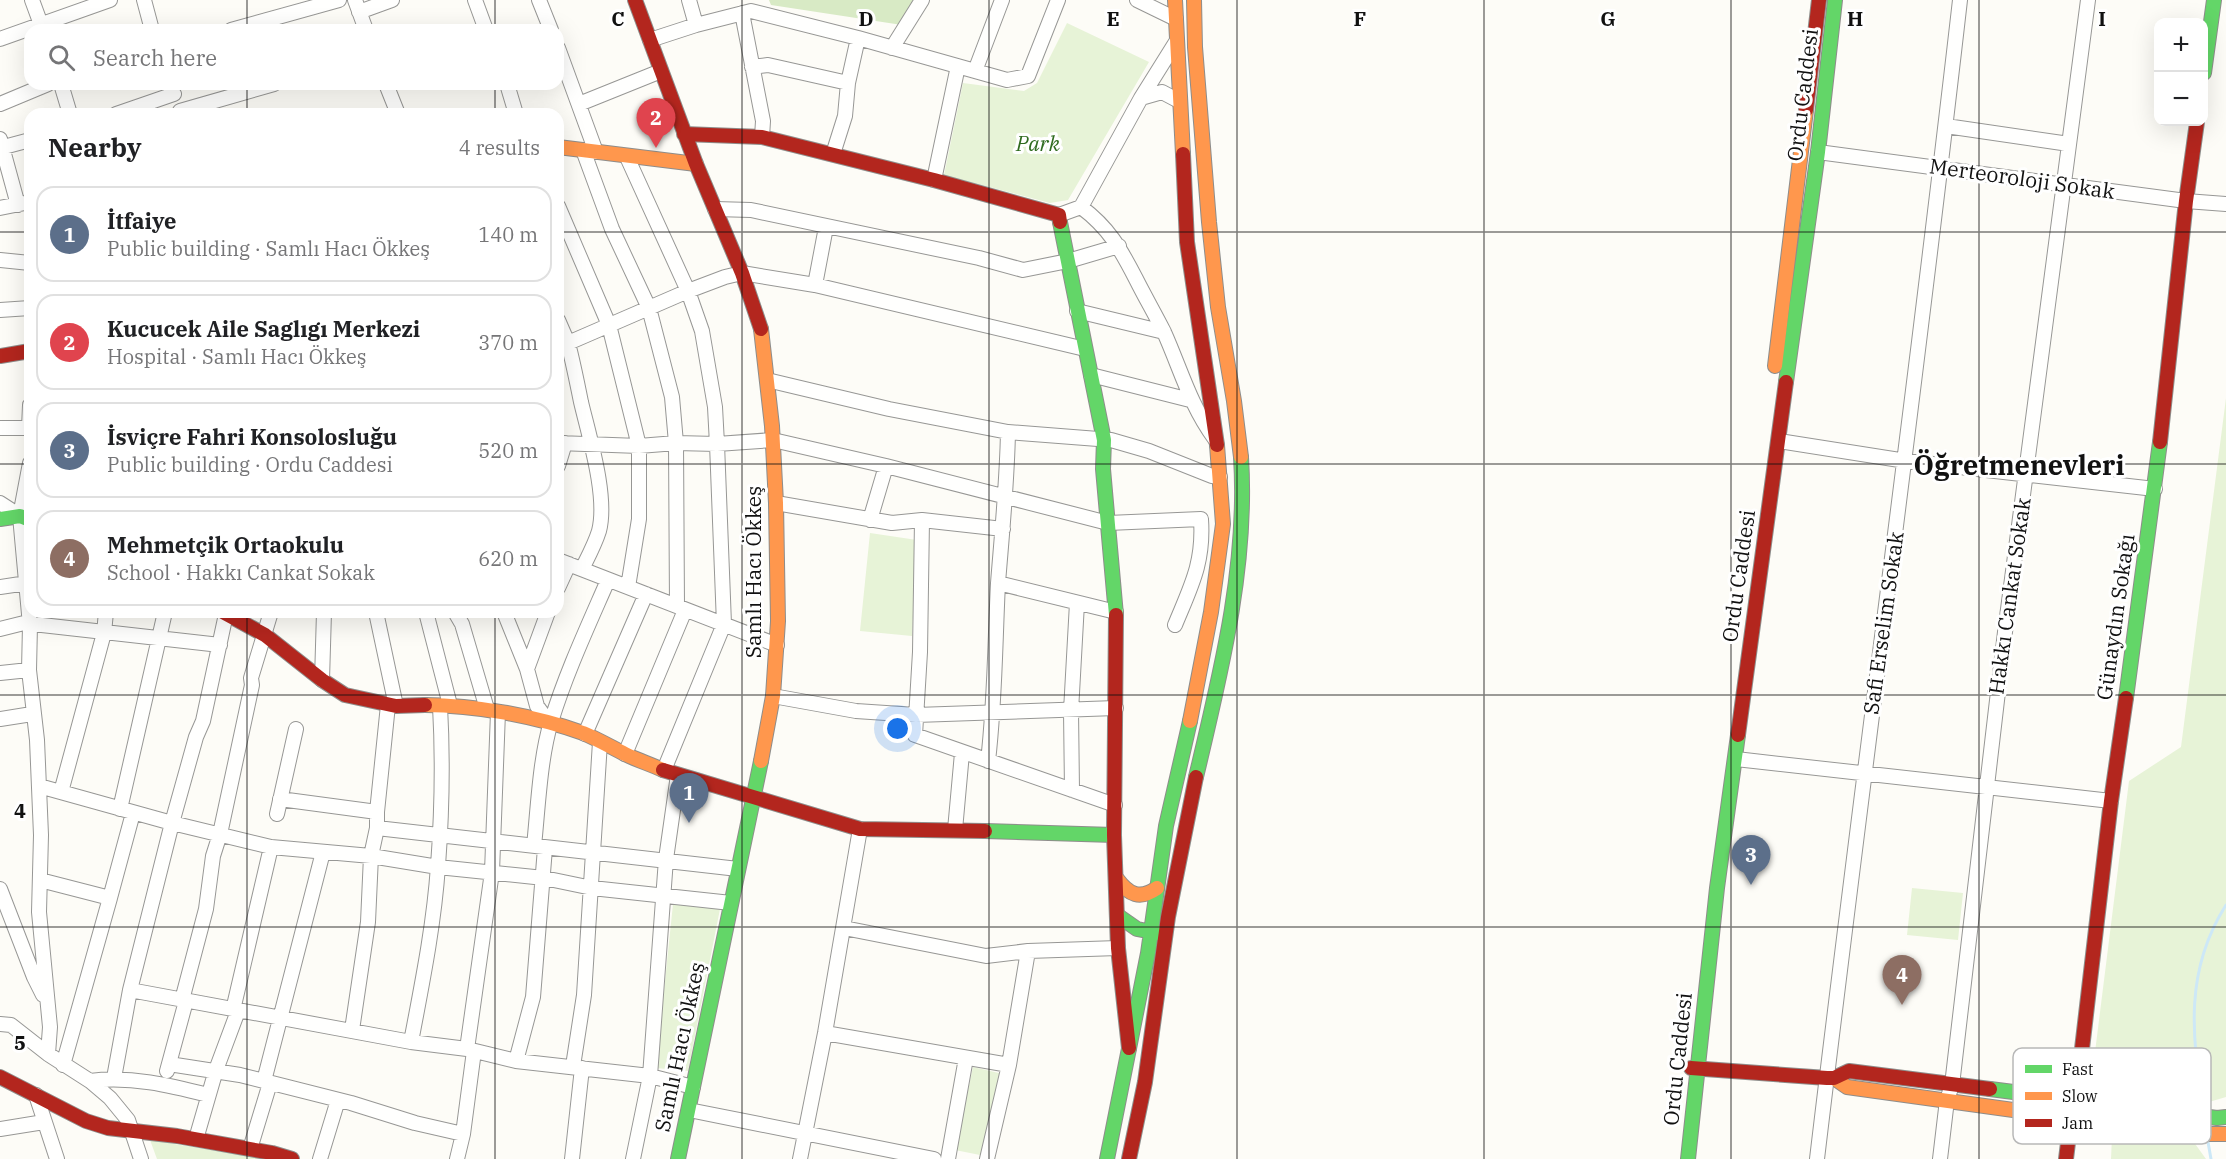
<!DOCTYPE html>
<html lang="en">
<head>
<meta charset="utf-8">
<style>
	body { margin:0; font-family:"IBM Plex Serif",serif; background:#f2f2f2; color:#202124 }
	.controls { position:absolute; right:18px; top:18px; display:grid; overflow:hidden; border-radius:12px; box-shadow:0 6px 24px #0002 }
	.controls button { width:54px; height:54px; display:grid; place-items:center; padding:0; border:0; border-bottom:2px solid #e0e0e0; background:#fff; color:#202124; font:30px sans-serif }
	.you { position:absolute; left:898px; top:729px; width:21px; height:21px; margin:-15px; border:4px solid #fff; border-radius:50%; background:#1a73e8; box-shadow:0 0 0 9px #1a73e833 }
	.badge { display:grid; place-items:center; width:39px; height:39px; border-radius:50%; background:#0f766e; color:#fff; font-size:20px; font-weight:700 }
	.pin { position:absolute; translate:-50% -50px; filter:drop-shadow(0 2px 3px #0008) }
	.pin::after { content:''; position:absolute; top:32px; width:21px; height:18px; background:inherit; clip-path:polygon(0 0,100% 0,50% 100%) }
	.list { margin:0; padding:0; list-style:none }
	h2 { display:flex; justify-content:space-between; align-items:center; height:78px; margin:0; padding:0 24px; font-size:26px }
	h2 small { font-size:20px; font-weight:400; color:#757577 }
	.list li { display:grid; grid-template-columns:39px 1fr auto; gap:18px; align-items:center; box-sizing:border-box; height:96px; margin:0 12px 12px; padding:0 12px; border:2px solid #e0e0e0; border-radius:18px }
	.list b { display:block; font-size:22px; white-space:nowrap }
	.list p { margin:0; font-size:20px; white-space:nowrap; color:#757577 }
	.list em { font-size:20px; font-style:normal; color:#757577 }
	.icon { flex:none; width:33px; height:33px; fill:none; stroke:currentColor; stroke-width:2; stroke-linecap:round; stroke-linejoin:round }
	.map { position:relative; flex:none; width:2226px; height:1159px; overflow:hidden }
	.search { position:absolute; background:#fff; box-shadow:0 6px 24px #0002; left:24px; top:24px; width:540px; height:66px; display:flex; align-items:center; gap:15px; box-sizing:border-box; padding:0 21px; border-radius:18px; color:#757577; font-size:22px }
	.panel { position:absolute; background:#fff; box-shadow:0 6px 24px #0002; left:24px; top:108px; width:540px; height:510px; border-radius:18px }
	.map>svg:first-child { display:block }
	.green { fill:#e7f3d7 }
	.forest { fill:#d8eac5 }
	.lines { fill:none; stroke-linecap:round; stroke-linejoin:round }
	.stream { stroke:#cde8f7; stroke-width:3 }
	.street-casing { stroke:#979795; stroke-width:16 }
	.fast-casing { stroke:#8e8d8b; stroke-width:16 }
	.slow-casing { stroke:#8e8d8b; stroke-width:16 }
	.jam-casing { stroke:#8e8d8b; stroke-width:16 }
	.street { stroke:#fffffe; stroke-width:14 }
	.fast { stroke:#63d668; stroke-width:14 }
	.slow { stroke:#ff974d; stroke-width:14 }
	.jam { stroke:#b3261e; stroke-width:14 }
	.grid { fill:none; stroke:#111; stroke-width:1.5; stroke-opacity:0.55 }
	.labels { text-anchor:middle; stroke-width:6; stroke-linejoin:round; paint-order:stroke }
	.street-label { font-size:21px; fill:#111; stroke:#fff }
	.park-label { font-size:21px; font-style:italic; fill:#2f6b1f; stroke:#fff }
	.district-label { font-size:27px; font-weight:bold; fill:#111; stroke:#fff }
	.key { fill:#fff; stroke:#b8b8b8; stroke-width:1.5 }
	.key-label { font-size:16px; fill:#111 }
	.grid-label { font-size:20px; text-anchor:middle; font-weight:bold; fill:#111; stroke:#fff; stroke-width:6; stroke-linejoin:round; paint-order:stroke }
</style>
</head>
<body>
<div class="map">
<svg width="2226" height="1159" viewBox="0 0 2226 1159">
	<rect width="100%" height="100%" fill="#fdfcf7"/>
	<!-- green -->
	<path class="green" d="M1067,23L1149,62L1068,200L1050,203L944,175L963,83L1024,91L1037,83Z
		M2226,398V1097L2209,1102L2091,1084L2129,781L2181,747Z
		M870,533L917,540L912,636L860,631Z
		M1912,888L1963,893L1958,940L1907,935Z
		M673,904L720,909L688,1071L656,1068Z
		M973,1067L1003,1074L985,1156L955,1150Z
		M2141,1135L2193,1141L2206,1159H2111L2112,1136Z
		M150,1140L267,1159H157Z"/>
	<!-- forest -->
	<path class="forest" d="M769,0H918L902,25L771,5Z"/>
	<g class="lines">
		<!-- stream -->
		<path class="stream" d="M2203,1109C2192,1035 2184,971 2226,905
			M2208,1142L2211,1159"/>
		<!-- street casing -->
		<g class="street-casing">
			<path id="street" d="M32,0L43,30
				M144,0L152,30
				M355,0L366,30
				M475,0L486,30
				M539,0L551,30
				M689,0L696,25
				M1137,0L1176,19
				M359,12L392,0
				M742,13L763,121L762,137
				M231,30L339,0
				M0,39L110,0
				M650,40L696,25L751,11L858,38L1007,80L1028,76L1058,0
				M558,48L596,152
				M892,48L922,0
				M752,67L768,65L848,83
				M975,71L1002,0
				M61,84L70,114
				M386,84L398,114
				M507,84L516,114
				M1141,98L1162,92L1179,101
				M0,104L48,84
				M579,104L661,71
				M180,111L274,84
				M116,114L174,94
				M1946,126L2069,144
				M0,139L18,205
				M0,148L30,140
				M583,150L612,229L649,308L672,397L676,443L677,606
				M1818,152L2186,201L2226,204
				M833,154L845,116L848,83L858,38
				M627,157L688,291L702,331L715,407L717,444L724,624L664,770
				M934,180L958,66
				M558,206L609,325L639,446V519L628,587
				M1081,207C1109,228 1120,248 1136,279C1145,297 1155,314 1164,332C1181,370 1190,405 1215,439
				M0,208L30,202
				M715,209L751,210L979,258L1023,270L1068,261L1119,246
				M1059,215L1081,207L1141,98L1176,42
				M0,260L30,263
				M815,285L826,227
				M0,310L30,308
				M1077,311L1164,332
				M558,320L568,343L688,291L725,277L742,273L815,285L1085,349
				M558,346L568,343C573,362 577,382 581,402C589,436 608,497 599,531C595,544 588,557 582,569
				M1091,375L1190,400
				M767,380L889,409L1008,432C1007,483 1002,533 998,583C995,643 995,702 988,761
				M0,428H30
				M29,428L30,405
				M1008,432L1111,440L1149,451L1212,476L1220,477
				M1779,441L1906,461L2155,489
				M558,443L639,446L676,443L717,444L773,440L886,466L1108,523L1201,519C1204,563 1191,586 1175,625
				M30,463L20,516L30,625L29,670L37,740L41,835L39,912L50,1027L48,1054
				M558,466L565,443
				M0,503L20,516
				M776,503L892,523L922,520L1003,529
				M870,520L886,466
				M922,520L920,652L915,735L1115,805
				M558,560L777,645
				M998,583L1116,612
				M0,587L27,583
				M558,588L569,564
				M376,612L396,706
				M426,612L450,705
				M455,612L462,624L487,709
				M504,612L527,669L537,706L550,724
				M226,614L203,721L196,737L172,823L130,990L411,1042L467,1049L516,1061L650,1076L693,1087
				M0,629L24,623L220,645
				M527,669L548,612
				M0,673L29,670
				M322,680L324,612
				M773,696L856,711L916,715L1116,708
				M0,719L32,714
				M585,734L646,594
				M625,754L685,610
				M1736,759L2111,801
				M39,786L172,823L271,847L371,856L438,867L544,878L592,888L731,903
				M1072,790L1071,711L1077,603
				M61,792L104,633L106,612
				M280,799L377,812
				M120,809L165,612
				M277,814L296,729
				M377,828L738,869
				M955,830L962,753
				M534,846C538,808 540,758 551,722C566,673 588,626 608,580
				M40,880L110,898L133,813
				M0,889L34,977L43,995
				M844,928L986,956L1028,951L1118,948
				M182,1000L206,909L213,856L220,834L252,685L251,678L271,612
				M233,1010L271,847
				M0,1024L11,1025L48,1054L90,1081L110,1098L128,1120L141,1159
				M352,1030L368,922L371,856L377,828V812L388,705
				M825,1033L1009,1065
				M411,1042C422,984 434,925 438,866C442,812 443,759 440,706
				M467,1049L492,872L498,712
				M516,1061L533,997L545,848
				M169,1064L240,1075L351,1103L415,1123L463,1134
				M63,1065L110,898
				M573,1066L584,995L600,742
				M167,1071L186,1001
				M114,1078L130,990
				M90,1081C131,1076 169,1085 208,1095
				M264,1081L323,852
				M36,1095L57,1159
				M689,1110L934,1159
				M0,1129L44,1122
				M196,1139L216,1070L238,1011
				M250,1149L270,1083
				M320,1159L338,1100
				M457,1159L463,1134L474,1051
				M572,1159L582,1068
				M633,1159L650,1076L666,859L678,775
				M800,1159L825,1033L860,829
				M948,1159L966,1058
				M987,1159L1009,1065L1028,951
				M1817,1159C1863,772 1916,387 1960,0
				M1940,1159L1947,1100L1952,1085L2005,632L2088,0"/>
		</g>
		<!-- fast casing -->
		<g class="fast-casing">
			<path id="fast" d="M2204,73L2214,0
				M1060,222L1104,440L1103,469L1116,615
				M1786,382L1818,152L1835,0
				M0,519L20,516L30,520
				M2126,698L2160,442
				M1196,777C1221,672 1248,565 1241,457
				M985,831L1114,835
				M1117,915L1137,929L1163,934
				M1990,1089L2217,1118L2226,1117
				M678,1159L761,761
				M1107,1159L1148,953L1166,826L1190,721
				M1688,1159L1717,888L1738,735"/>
		</g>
		<!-- slow casing -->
		<g class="slow-casing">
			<path id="slow" d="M1175,0L1183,154
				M1194,0L1195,47L1209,222L1218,307L1234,401L1241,457
				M558,147L696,164
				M761,329L772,426L776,503L778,621L773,696L761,761
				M1775,366L1806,110
				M425,705C475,705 535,716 583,733C597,739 611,747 625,754C637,760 650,764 663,770
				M1190,721L1211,612L1223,524L1217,445
				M1117,879C1129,895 1140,900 1157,888
				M1834,1078L1847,1087L2071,1118L2121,1122L2210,1134H2226"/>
		</g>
		<!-- jam casing -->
		<g class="jam-casing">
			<path id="jam" d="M635,0L696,164L742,273L761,329
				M1806,110L1819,0
				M684,134L762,137L934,180L1059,215L1060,222
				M1183,154L1187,242L1217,445
				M0,356L30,351
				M2160,442L2186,201L2197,122
				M223,612L265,635L322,680L345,695L396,706L425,705
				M1116,615L1114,835L1118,948L1129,1048
				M1738,735L1786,382
				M663,770L860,829L985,831
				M1691,1068L1827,1078H1834L1849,1071L1990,1089
				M0,1077L86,1121L108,1128L177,1136L272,1153L292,1159
				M1129,1159L1145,1082L1168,917L1196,777
				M2066,1159L2071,1118L2076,1100L2111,801L2126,698"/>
		</g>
		<!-- street -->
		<use href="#street" class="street"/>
		<!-- fast -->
		<use href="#fast" class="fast"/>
		<!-- slow -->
		<use href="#slow" class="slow"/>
		<!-- jam -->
		<use href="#jam" class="jam"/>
	</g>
	<!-- grid -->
	<path class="grid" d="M247,0V30M495,0V30M742,0V1159M989,0V1159M1237,0V1159M1484,0V1159M1731,0V1159M1979,0V1159M247,84V114M495,84V114M0,232H30M558,232H2226M0,464H30M558,464H2226M247,612V1159M495,612V1159M0,695H2226M0,927H2226"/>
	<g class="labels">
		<!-- street labels -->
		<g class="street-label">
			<text transform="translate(1803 95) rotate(-83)" y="7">Ordu Caddesi</text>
			<text transform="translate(2022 179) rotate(8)" y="7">Merteoroloji Sokak</text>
			<text transform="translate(754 572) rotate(-90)" y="7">Samlı Hacı Ökkeş</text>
			<text transform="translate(1739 576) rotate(-82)" y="7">Ordu Caddesi</text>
			<text transform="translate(2010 596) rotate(-82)" y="7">Hakkı Cankat Sokak</text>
			<text transform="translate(2116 617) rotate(-82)" y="7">Günaydın Sokağı</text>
			<text transform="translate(1884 623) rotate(-82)" y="7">Safi Erselim Sokak</text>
			<text transform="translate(680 1047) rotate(-78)" y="7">Samlı Hacı Ökkeş</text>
			<text transform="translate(1678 1059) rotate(-84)" y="7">Ordu Caddesi</text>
		</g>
		<!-- park labels -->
		<g class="park-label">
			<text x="1038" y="151">Park</text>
		</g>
		<!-- district labels -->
		<g class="district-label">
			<text x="2019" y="475">Öğretmenevleri</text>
		</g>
	</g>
	<!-- legend -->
	<rect x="2013" y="1048" width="198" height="96" rx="9" class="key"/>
	<rect x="2025" y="1065" width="27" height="8" fill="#63d668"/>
	<rect x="2025" y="1092" width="27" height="8" fill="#ff974d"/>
	<rect x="2025" y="1119" width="27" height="8" fill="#b3261e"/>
	<g class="key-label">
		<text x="2062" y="1075">Fast</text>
		<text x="2062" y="1102">Slow</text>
		<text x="2062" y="1129">Jam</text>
	</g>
	<g class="grid-label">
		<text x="618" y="26">C</text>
		<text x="866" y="26">D</text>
		<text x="1113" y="26">E</text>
		<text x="1360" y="26">F</text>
		<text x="1608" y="26">G</text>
		<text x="1855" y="26">H</text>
		<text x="2102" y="26">I</text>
		<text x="20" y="818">4</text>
		<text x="20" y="1050">5</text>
	</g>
</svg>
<div class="controls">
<button>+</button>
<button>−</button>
</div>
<div class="you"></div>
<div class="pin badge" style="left:689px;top:823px;background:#5c6f8a">1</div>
<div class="pin badge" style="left:656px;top:148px;background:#e0444e">2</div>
<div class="pin badge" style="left:1751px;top:885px;background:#5c6f8a">3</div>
<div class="pin badge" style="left:1902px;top:1005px;background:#8d6e63">4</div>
<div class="search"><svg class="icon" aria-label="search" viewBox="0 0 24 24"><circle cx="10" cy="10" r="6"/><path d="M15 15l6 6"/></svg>Search here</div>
<section class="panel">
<h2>Nearby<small>4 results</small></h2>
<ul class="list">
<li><span class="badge" style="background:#5c6f8a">1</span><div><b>İtfaiye</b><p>Public building · Samlı Hacı Ökkeş</p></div><em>140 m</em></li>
<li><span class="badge" style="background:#e0444e">2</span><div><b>Kucucek Aile Saglıgı Merkezi</b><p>Hospital · Samlı Hacı Ökkeş</p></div><em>370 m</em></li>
<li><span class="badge" style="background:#5c6f8a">3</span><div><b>İsviçre Fahri Konsolosluğu</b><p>Public building · Ordu Caddesi</p></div><em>520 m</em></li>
<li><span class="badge" style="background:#8d6e63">4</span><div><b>Mehmetçik Ortaokulu</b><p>School · Hakkı Cankat Sokak</p></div><em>620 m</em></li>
</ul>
</section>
</div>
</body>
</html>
